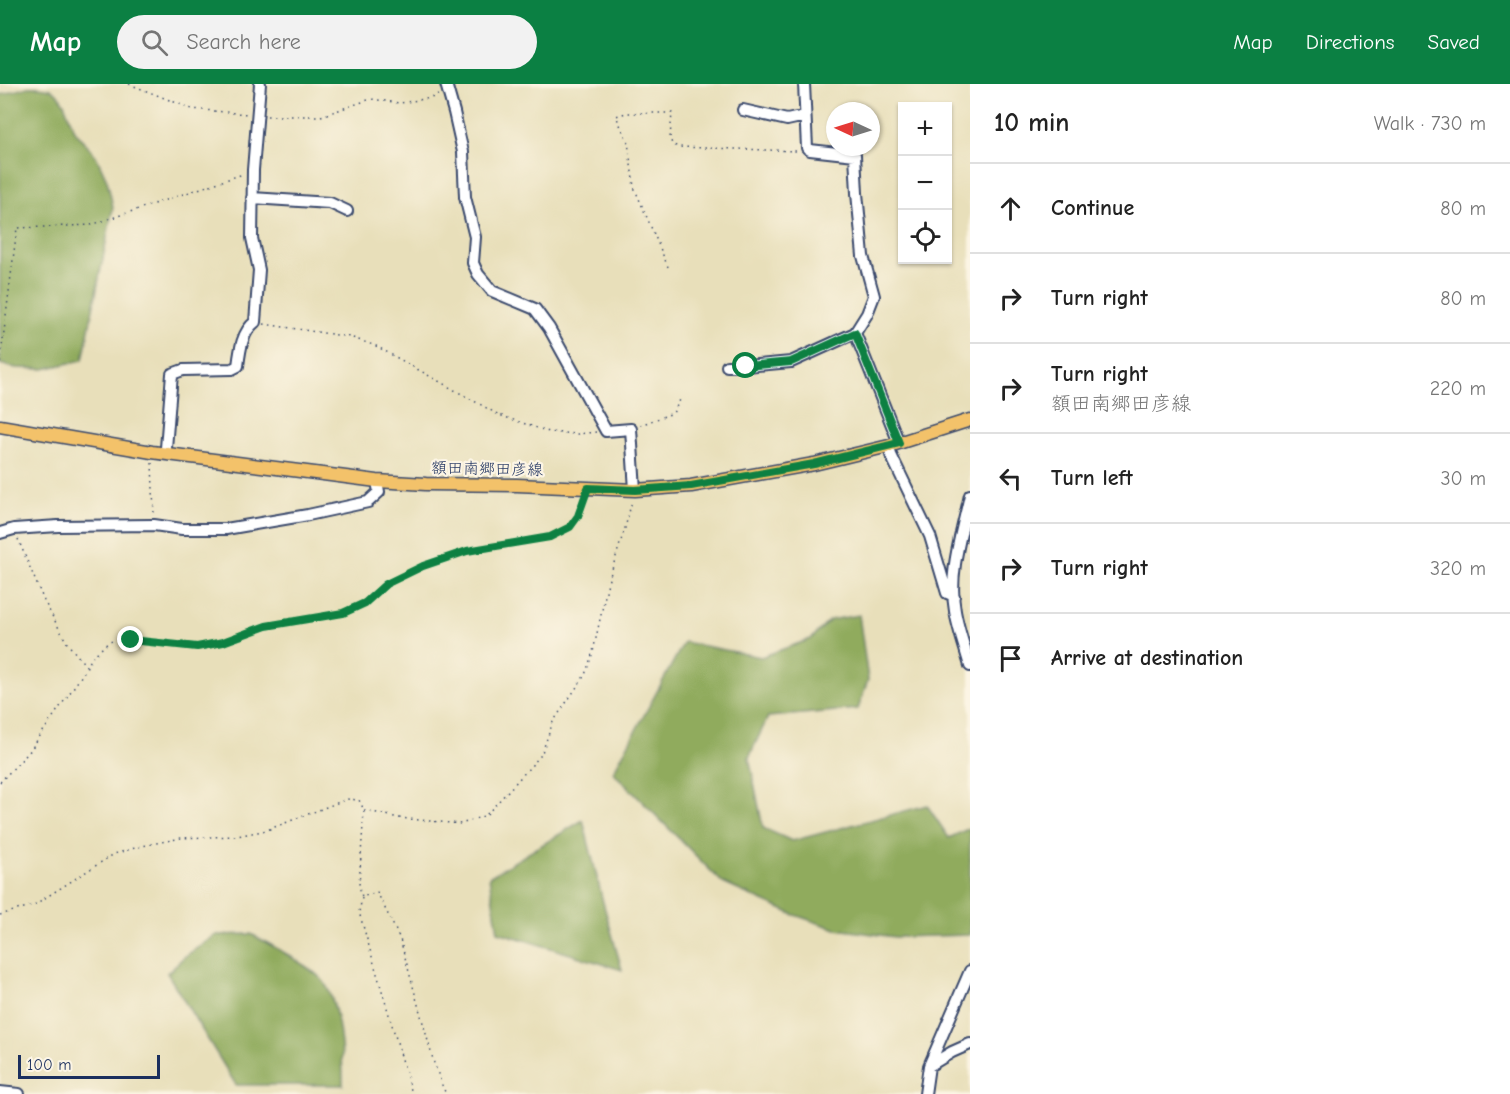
<!DOCTYPE html>
<html lang="en">
<head>
<meta charset="utf-8">
<style>
	body { margin:0; font-family:"Comic Neue","Klee One",sans-serif; background:#f2f2f2; color:#222 }
	.controls { position:absolute; right:18px; top:18px; display:grid; overflow:hidden; border-radius:0px; box-shadow:0 2px 4px #0004 }
	.controls button { width:54px; height:54px; display:grid; place-items:center; padding:0; border:0; border-bottom:2px solid #e0e0e0; background:#fff; color:#222; font:30px sans-serif }
	.compass { position:absolute; left:826px; top:18px; width:54px; height:54px; border-radius:50%; background:#fff; box-shadow:0 2px 4px #0004; rotate:274deg }
	.scale { position:absolute; left:18px; bottom:15px; width:142px; box-sizing:border-box; padding-left:6px; border:3px solid #1b2f5e; border-top:0; font-size:16px; line-height:21px; white-space:nowrap; color:#1b2f5e; -webkit-text-stroke:4px #fcf5e5; paint-order:stroke }
	.stop { position:absolute; width:18px; height:18px; margin:-14px; border:4px solid #0b8043; border-radius:50%; background:#fff }
	.stop.end { background:#0b8043; border-color:#fff; box-shadow:0 2px 6px #0008 }
	.list { margin:0; padding:0; list-style:none }
	h2 { display:flex; justify-content:space-between; align-items:center; height:78px; margin:0; padding:0 24px; font-size:26px }
	h2 small { font-size:20px; font-weight:400; color:#767676 }
	.list li { display:grid; grid-template-columns:39px 1fr auto; gap:18px; align-items:center; box-sizing:border-box; height:90px; padding:0 24px; border-top:2px solid #e0e0e0 }
	.list b { display:block; font-size:22px; white-space:nowrap }
	.list p { margin:0; font-size:20px; white-space:nowrap; color:#767676 }
	.list em { font-size:20px; font-style:normal; color:#767676 }
	.icon { flex:none; width:33px; height:33px; fill:none; stroke:currentColor; stroke-width:2; stroke-linecap:round; stroke-linejoin:round }
	.map { position:relative; flex:none; width:970px; height:1010px; overflow:hidden }
	header { display:flex; align-items:center; gap:36px; box-sizing:border-box; height:84px; padding:0 30px; background:#0b8043; color:#fff }
	header strong { font-size:28px }
	nav { display:flex; gap:33px; margin-inline-start:auto; font-size:21px }
	.search { width:420px; height:54px; background:#f2f2f2; display:flex; align-items:center; gap:15px; box-sizing:border-box; padding:0 21px; border-radius:33px; color:#767676; font-size:22px }
	main { display:flex }
	aside { flex:1; background:#fff }
	.map>svg:first-child { display:block }
	.forest { fill:#90ab5d; stroke:#566d5e; stroke-width:1.5 }
	.lines { fill:none; stroke-linecap:round; stroke-linejoin:round }
	.minor-casing { stroke:#3a496c; stroke-width:14 }
	.major-casing { stroke:#3a496c; stroke-width:15 }
	.path { stroke:#3a496c; stroke-width:1.5; stroke-dasharray:1.5 4.5; stroke-linecap:butt }
	.minor { stroke:#fff; stroke-width:10 }
	.major { stroke:#f3c26a; stroke-width:12 }
	.route { stroke:#0b8043; stroke-width:8 }
	.labels { text-anchor:middle; stroke-width:4.5; stroke-linejoin:round; paint-order:stroke }
	.street-label { font-size:16px; fill:#1b2f5e; stroke:#fcf5e5 }
</style>
</head>
<body>
<header>
<strong>Map</strong>
<div class="search"><svg class="icon" aria-label="search" viewBox="0 0 24 24"><circle cx="10" cy="10" r="6"/><path d="M15 15l6 6"/></svg>Search here</div>
<nav><a>Map</a><a>Directions</a><a>Saved</a></nav>
</header>
<main>
<div class="map">
<svg width="970" height="1010" viewBox="0 0 970 1010">
	<rect width="100%" height="100%" fill="#fcf5e5"/>
	<filter id="ink" filterUnits="userSpaceOnUse"><feTurbulence type="fractalNoise" baseFrequency=".0167" numOctaves="2"/><feDisplacementMap in="SourceGraphic" scale="12" xChannelSelector="R" yChannelSelector="G"/><feConvolveMatrix kernelMatrix="1 2 1 2 8 2 1 2 1" color-interpolation-filters="sRGB"/></filter>
	<filter id="wash" filterUnits="userSpaceOnUse"><feTurbulence type="fractalNoise" baseFrequency=".008" numOctaves="4" result="noise"/><feDisplacementMap in="SourceGraphic" scale="24" xChannelSelector="R" yChannelSelector="G"/><feGaussianBlur stdDeviation="1.35" result="paint"/><feColorMatrix in="noise" values="0 0 0 0 0 0 0 0 0 0 0 0 0 0 0 0 0 1.4 0 .05"/><feComposite in="paint" operator="in"/></filter>
	<g filter="url(#wash)">
		<rect width="100%" height="100%" fill="#e8dfba"/>
		<!-- forest -->
		<path class="forest" d="M28,3H39L51,5L57,9L64,19L74,46L96,72L107,96L113,123L83,276L44,285L16,284L0,280V11Z
			M859,531L868,596L858,625L768,633L749,673L763,744L792,757L927,721L949,754L970,744V851L895,853L836,845L792,830L723,799L613,688L684,558L761,573L811,555L830,536Z
			M583,736L603,818L622,886L498,848L489,793Z
			M251,850C269,860 313,883 324,898C340,923 343,972 343,1001H236L167,889L184,873L216,851Z"/>
	</g>
	<g filter="url(#ink)">
		<g class="lines">
			<!-- minor casing -->
			<g class="minor-casing">
				<path id="minor" d="M446,0L454,28L463,68L465,113L475,153L473,179L478,190L492,207L535,225L549,244L606,347L631,345L635,406
					M743,26L787,36L805,32
					M252,114L330,119L347,127
					M855,249L899,359
					M727,282H746L791,278L855,249L867,230L874,212L863,172L857,109L855,71L810,66L807,64L804,0
					M889,362L891,371L930,452L947,509L954,512
					M164,370L166,364L172,290L183,286L232,285L238,282C240,266 242,248 255,238L259,186L252,154L253,86L260,0
					M970,411C962,448 948,489 955,527C958,545 965,564 970,582
					M0,449L14,445L58,442L154,441L182,445H226L308,431L368,418L379,408L377,397
					M929,982L952,968L970,960
					M0,1008L19,1010
					M925,1010L929,982L970,887"/>
			</g>
			<!-- major casing -->
			<g class="major-casing">
				<path id="major" d="M0,342L152,368L377,397L426,400L517,401L635,406L691,402L814,380L889,362L970,336"/>
			</g>
			<!-- path -->
			<path class="path" d="M129,0L192,25L247,30
				M267,32H321L371,15L400,19L431,14L438,11
				M668,183L634,103L628,58L616,32L626,29H672L670,54L672,60L678,63L798,67
				M264,240L350,253L376,262L499,331L549,348L577,350L596,348
				M0,279L17,144L91,141L243,90
				M640,341L673,329L681,314
				M152,379L154,431
				M18,455L44,517L67,559L86,582
				M0,698L29,668L82,591L93,572L109,558L121,555L197,563L223,557L266,542L343,529L365,519L386,500L423,482L467,467L550,453L570,443L578,432L583,416
				M364,726L399,734L461,740L486,731L541,671L553,638L585,591L593,568L608,498L625,444L632,417
				M362,814L359,828L411,1006V1010
				M0,831L34,821L114,770L142,762L181,754L237,752L267,746L347,715L359,716L364,726L359,801L362,813L377,808L400,855L434,979L442,1001L446,1010"/>
			<!-- minor -->
			<use href="#minor" class="minor"/>
			<!-- major -->
			<use href="#major" class="major"/>
		</g>
	</g>
	<g class="lines" filter="url(#ink)">
		<!-- route -->
		<path class="route" d="M131,556L197,563L223,558L266,542L343,529L365,519L386,500L423,482L467,467L550,453L570,443L578,432L588,404L635,406L691,402L814,380L899,359L855,249L791,278L746,282"/>
	</g>
	<g class="labels">
		<!-- street labels -->
		<g class="street-label">
			<text transform="translate(487 384) rotate(1)" y="6">額田南郷田彦線</text>
		</g>
	</g>
</svg>
<div class="controls">
<button>+</button>
<button>−</button>
<button><svg class="icon" aria-label="locate" viewBox="0 0 24 24"><circle cx="12" cy="12" r="6"/><path d="M12 2v4M12 18v4M2 12h4M18 12h4"/></svg></button>
</div>
<svg class="compass" viewBox="-18 -18 36 36"><path d="M0-13l5 13h-10z" fill="#e53935"/><path d="M0 13l5-13h-10z" fill="#767676"/></svg>
<div class="scale">100 m</div>
<div class="stop" style="left:746px;top:282px"></div>
<div class="stop end" style="left:131px;top:556px"></div>
</div>
<aside>
<h2>10 min<small>Walk · 730 m</small></h2>
<ul class="list">
<li><svg class="icon" aria-label="ahead" viewBox="0 0 24 24"><path d="M12 20V5M6 11l6-6 6 6"/></svg><div><b>Continue</b></div><em>80 m</em></li>
<li><svg class="icon" aria-label="right" viewBox="0 0 24 24"><path d="M7 20v-9h11M14 6l5 5-5 5"/></svg><div><b>Turn right</b></div><em>80 m</em></li>
<li><svg class="icon" aria-label="right" viewBox="0 0 24 24"><path d="M7 20v-9h11M14 6l5 5-5 5"/></svg><div><b>Turn right</b><p>額田南郷田彦線</p></div><em>220 m</em></li>
<li><svg class="icon" aria-label="left" viewBox="0 0 24 24"><path d="M17 20v-9H6M10 6l-5 5 5 5"/></svg><div><b>Turn left</b></div><em>30 m</em></li>
<li><svg class="icon" aria-label="right" viewBox="0 0 24 24"><path d="M7 20v-9h11M14 6l5 5-5 5"/></svg><div><b>Turn right</b></div><em>320 m</em></li>
<li><svg class="icon" aria-label="arrive" viewBox="0 0 24 24"><path d="M6 21V4h12l-3 4 3 4H6"/></svg><div><b>Arrive at destination</b></div></li>
</ul>
</aside>
</main>
</body>
</html>
